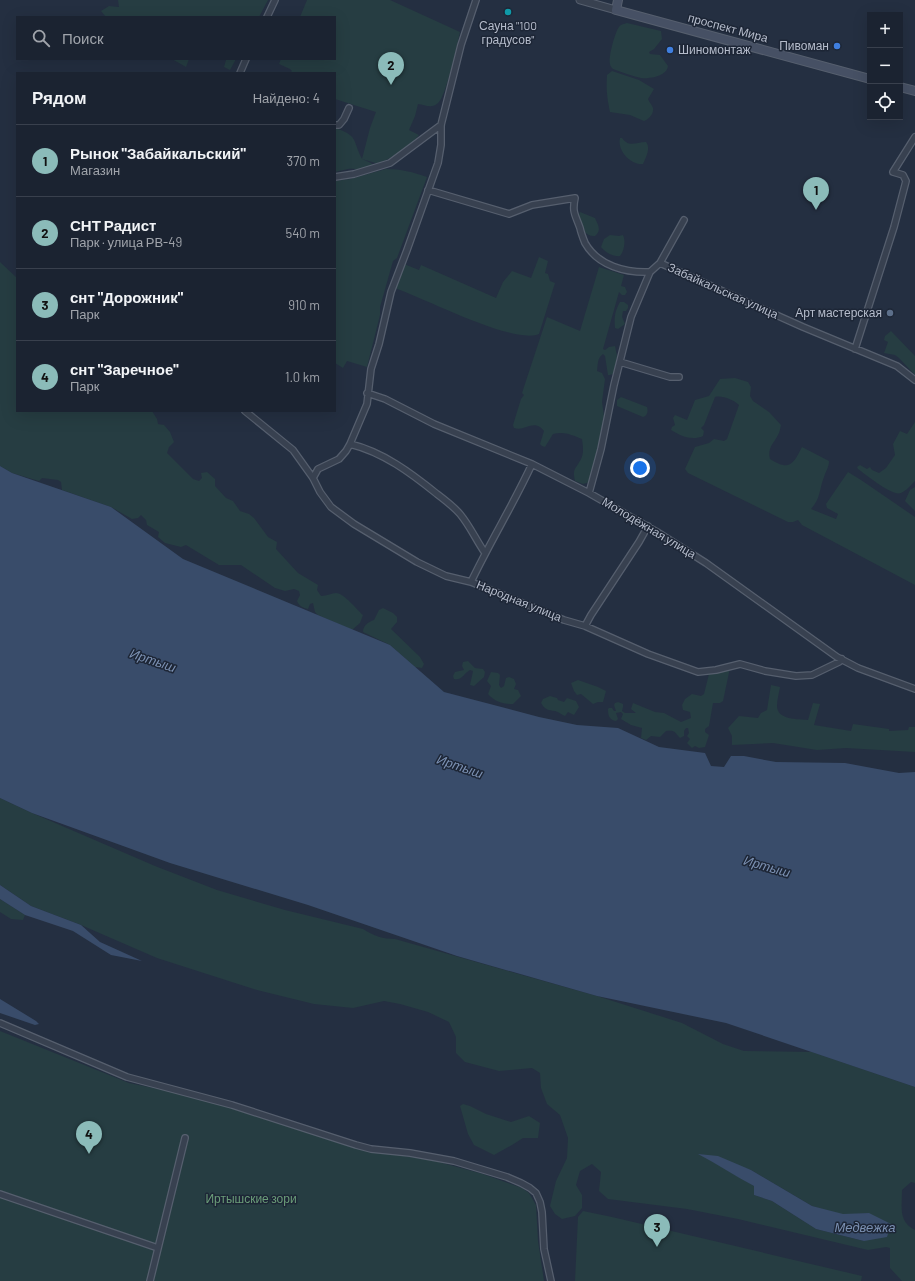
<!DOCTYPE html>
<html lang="ru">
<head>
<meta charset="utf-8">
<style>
	body { margin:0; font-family:Barlow,sans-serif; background:#282f3d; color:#f1f3f6 }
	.controls { position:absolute; right:12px; top:12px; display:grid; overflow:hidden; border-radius:0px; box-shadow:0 4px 16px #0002 }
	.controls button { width:36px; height:36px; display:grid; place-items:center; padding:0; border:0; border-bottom:1px solid #39404d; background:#1b2331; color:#f1f3f6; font:20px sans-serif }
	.you { position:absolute; left:640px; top:468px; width:14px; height:14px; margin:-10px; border:3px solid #fff; border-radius:50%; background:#1a73e8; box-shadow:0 0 0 6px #1a73e833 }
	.badge { display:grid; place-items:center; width:26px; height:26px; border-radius:50%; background:#8bbbb9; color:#111; font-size:13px; font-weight:700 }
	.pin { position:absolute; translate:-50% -33px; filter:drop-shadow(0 1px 2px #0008) }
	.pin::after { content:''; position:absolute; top:21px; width:14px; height:12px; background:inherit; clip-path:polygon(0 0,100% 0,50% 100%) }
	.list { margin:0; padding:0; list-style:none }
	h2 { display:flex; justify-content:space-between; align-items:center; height:52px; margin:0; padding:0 16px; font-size:17px }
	h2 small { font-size:13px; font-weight:400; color:#a0a4ab }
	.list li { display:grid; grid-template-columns:26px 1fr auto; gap:12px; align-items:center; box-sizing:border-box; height:72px; padding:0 16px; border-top:1px solid #39404d }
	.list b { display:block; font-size:15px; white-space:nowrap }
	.list p { margin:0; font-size:13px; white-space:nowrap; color:#a0a4ab }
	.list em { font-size:13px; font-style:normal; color:#a0a4ab }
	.icon { flex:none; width:22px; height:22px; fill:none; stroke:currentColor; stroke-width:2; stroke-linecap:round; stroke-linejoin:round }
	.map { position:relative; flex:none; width:915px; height:1281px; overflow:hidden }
	.search { position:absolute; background:#1b2331; box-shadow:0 4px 16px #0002; left:16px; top:16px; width:320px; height:44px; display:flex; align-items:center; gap:10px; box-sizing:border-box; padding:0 14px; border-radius:0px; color:#a0a4ab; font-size:15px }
	.panel { position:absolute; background:#1b2331; box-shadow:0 4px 16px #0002; left:16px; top:72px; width:320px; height:340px; border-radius:0px }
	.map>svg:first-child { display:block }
	.green { fill:#263d42; fill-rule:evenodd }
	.water { fill:#394c6a }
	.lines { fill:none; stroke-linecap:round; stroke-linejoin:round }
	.minor-casing { stroke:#565f6e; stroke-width:8 }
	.tertiary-casing { stroke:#565f6e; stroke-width:9 }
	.secondary-casing { stroke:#565f6e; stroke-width:10 }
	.minor { stroke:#384150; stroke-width:5.5 }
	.tertiary { stroke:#384150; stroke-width:7 }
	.secondary { stroke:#465064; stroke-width:8 }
	.culture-dot { fill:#0f9aa8; stroke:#1d2636; stroke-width:1.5 }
	.shop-dot { fill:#3f7fe0; stroke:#1d2636; stroke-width:1.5 }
	.service-dot { fill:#5c6f8a; stroke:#1d2636; stroke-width:1.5 }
	.labels { text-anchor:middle; stroke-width:3; stroke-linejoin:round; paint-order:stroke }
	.poi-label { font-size:12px; fill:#b5bccb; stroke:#1d2636; text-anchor:end }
	.street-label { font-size:12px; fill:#b5bccb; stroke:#1d2636 }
	.park-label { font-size:12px; fill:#6b9d79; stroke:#1d2636 }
	.water-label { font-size:13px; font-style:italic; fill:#7c91b3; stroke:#1d2636 }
</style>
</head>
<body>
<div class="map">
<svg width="915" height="1281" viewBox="0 0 915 1281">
	<rect width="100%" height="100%" fill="#242f41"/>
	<!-- green -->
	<path class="green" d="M118,0H268L259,17H106L101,11L109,6L119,7Z
		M307,0H390L460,32C457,45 446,97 438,103C432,109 425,105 418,104L415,116L409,130L419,135C409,148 393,156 379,164L362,159L371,163L373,165C365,173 357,168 348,169C344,170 339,171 335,172V128C359,136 352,140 362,159L370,128L376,112L335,99V73H289L292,71L290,69L279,64L281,59H335V17H300Z
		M627,23L661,31L662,39L654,49L649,52L650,54L660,55L668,66C667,76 650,79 641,78C632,76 622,72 613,69C612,68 610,66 610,64C608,58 615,32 619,27C621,24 624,24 627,23Z
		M172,59H189L186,67Z
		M224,59H236L230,70L224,67L226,60Z
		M612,71L639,80L654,89L648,99C649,102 652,105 653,108C654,114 649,119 644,121L630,115L610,112C607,97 606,90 607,75Z
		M620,138H622C629,148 636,142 646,142C651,148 646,157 643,164C631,165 617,151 620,138Z
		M386,169C401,169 413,172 427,177L397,258L393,261L380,307V315L367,367L347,361L343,368L335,363V181L350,179Z
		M580,212L595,218C598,225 602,230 595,236C584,237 575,222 580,212Z
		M610,235L619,236L623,235C626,242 624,251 620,256C613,257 605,252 601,247L604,239Z
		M539,257L548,261L545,273L548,274L550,281L555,283L539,334C514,345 424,298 395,288L404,264L419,270L421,265L496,298L503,282L512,271L531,278Z
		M0,262L17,278V411H152L157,419L158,424L164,425L170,432L174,442L169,447L167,453L193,479L199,481L202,478L201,473L207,472L215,479V486L226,498L233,501L240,511L249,514L254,518L268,537L277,542L276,549L298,573L318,585L317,590L321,596C327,596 332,593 336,593C344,593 357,610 363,615L360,623L352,630L318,615L315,612L313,603L310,604L308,609C303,608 299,606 297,601L300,595L299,591L294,589L285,591L275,588L241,565H219L186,545L181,547L165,543L158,537L159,532L147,525L146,520L141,515L138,518L132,519L111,507L62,490L61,482L58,480L42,478L39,481L12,473L0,466Z
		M599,267L624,275L621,286L625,287L627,292L625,295H622L619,292L603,349L605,350L609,347L615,346L617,356L615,373L610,375H608L605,356L603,354C597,358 598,365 597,371L602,373L605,379L602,402L604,416L599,448L590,482L583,484L575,481C572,468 576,469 581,459C584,453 583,446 582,439C572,435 564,431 553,434L545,447L542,446L540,444L544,431C534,418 525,432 514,428L513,425L521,399L524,395L522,393L547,317L580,331Z
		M620,302H624L628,305V308L626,311H623L622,317L625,324L618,329L615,328C614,317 615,311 620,302Z
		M891,331L915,356V375L899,358L895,355L884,353L888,342L884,340L885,336Z
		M735,378L748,382L751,387L750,396L753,401L769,412L781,425C780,428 780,432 778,435C774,443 767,448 770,459C789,471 793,465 802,447L829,461C829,467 826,471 824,477C819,490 821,498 811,509L836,519L838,514L827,508L826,504L848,472L861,480L915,517V585L802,525L798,520L793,522H788L688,473L685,469L695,447L709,443L714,439L724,441L727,439L739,405C734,400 722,395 715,397L704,425L701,428L704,431L703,436C692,441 681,436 671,430L672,427L675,425L673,418L675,415L687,420L695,400L709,396L720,379Z
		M621,397L647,407C648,411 648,415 643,417L617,406V400Z
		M915,422V481C911,485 906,491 901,493C893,497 865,474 858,469L857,467L860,465L867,469L870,467L872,470L879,473L886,468L895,455L893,444L900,431L907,434Z
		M915,487V511L905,501L910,490Z
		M383,608L393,613L397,617V622L391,629L420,657L424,664L422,668L415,667L390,645L363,632C363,626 368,622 374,620L379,610Z
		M468,661L475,668L483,669L485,672L484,677L474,686L470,685L473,671L470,670C464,673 462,681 454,679L453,676L455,672L464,670L462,666L463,662Z
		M730,668L723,701L720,703H713L709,726L705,729V732L709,735L705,747L699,748L695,746L692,748L687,743L690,739L687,736L689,733L688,728H686L684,731V736L680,738C674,732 676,730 666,731L660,737L651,736L646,740L641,738L642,728L631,725L621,719L623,714L621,712L616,713L618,719L616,721C609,720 608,715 608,709L609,708H612L614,711H616L614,705L615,703L618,702L623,704V707L622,711L625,713H636L631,709L633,703L655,712L664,713L681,722L691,718L690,712L683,710L682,705L685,699L692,694L701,696L704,694L709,674Z
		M491,672L498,673L500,675L499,685L501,688L504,686L506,678L509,677L514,679L516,684L514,689L518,690L521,696L513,704C503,704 495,702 488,694L491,686L487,681Z
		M578,680L598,687L606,691L603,702H598L593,704L581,694L577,695L574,691L571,683Z
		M771,685L780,687C779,693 777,700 777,706C777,720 798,719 808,720L813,703L820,704L814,725L851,731L853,724L889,729V731L908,730L909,727H915V752L846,748L817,750L773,743L732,745V736L728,728L739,716L758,718L761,713L767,710Z
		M550,696L557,698L558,700L564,702L567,698L576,701L579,707L574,715L568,712L565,716C562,715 559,712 555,711C548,710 545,710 541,703L543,699Z
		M0,798L32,813L155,866L217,890L285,910L363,929C374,936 383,939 395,939L597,996L682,1023L723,1044L744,1051L812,1052L915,1087V1183L911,1182L902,1190C902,1207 898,1222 915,1230V1281H902L890,1268V1248L886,1247L868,1250L738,1219L687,1209L608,1199L599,1191L601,1172L592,1164L580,1171L576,1185L582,1195V1208L575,1216L562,1219L555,1214L550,1206L556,1181L567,1158L568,1138L560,1115L547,1104L541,1088L540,1073L532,1068L499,1071L465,1062L456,1053V1037L449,1022L428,1012L400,1004L384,1001L353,1008L314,1004L257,990L157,958L81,925L31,906L0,885ZM700,1154L751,1170L812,1206L843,1215L869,1213L864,1241L816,1229L772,1201L754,1195V1186Z
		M0,899L25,915L23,920L11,919L0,912Z
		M0,1031L129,1083L192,1096L362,1149L435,1161L483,1174L522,1188L529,1193L536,1205L538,1241L544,1281H0Z
		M463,1104L470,1106L486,1114L511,1122L529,1116L540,1123L538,1138H523L512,1145L494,1155L474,1145L468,1134L460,1106Z
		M583,1211L612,1217L862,1276L861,1281H575L578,1217Z"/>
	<!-- water -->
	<path class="water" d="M0,466L12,473L111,507L183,559L390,645L444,692L539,717L577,725L618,728L659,747L705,753L711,766L724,767L731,756H744L776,762L845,763L899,773L915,772V1087L726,1023L597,996L457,956L308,905L170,863L32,813L0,798Z
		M0,885L31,906L81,925L100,942L142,961L111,955L73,931L25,915L0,899Z
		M0,999L36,1021L39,1024L35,1025L0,1013Z
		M698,1154L718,1156L751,1170L812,1206L843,1214L869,1213L891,1224L887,1237L864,1241L816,1229L772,1201L754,1195V1186C735,1176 717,1164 698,1154Z"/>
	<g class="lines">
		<!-- minor casing -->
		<g class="minor-casing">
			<path id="minor" d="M267,17L275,0
				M240,73L246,59
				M335,125H339L344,119L349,108
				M335,177L354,174L390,163L441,125
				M428,190L509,214L532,205L575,198C572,212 575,214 580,228C581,233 583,238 585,243C598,266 626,273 650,272
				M660,263L803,327L897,366L915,380
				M855,349L894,227L905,185L906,181L903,175L893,172L915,137
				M620,362L670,377H679
				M367,393L385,399L434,424L532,464L589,493L657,532L706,563L837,657L858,668L915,689
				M245,411L293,450L313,478L320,492L331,507L354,524L417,562L446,576L471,582L564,620L585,626L648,654L698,672L716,670L740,664L765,671L796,676L812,675L839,662L842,659
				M350,444C383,452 411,473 437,494C445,500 454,507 460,514C470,526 476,540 485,553
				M313,478L318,469L339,459L346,451L350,444L367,404L371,369L379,344L391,292L407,250L438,163L441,145V125L461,45L476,0
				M589,493L601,449L614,385L631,317L650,272L660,263L684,220
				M471,582C490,542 513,505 532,464
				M585,626L591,615L639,542L648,526
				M0,1023L127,1077L232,1105L356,1145L371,1149L410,1153L454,1161L507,1177L521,1183L530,1188L536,1193L540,1202L542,1212L544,1249L551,1281
				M0,1194L155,1247
				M150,1281L185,1138"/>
		</g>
		<!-- tertiary casing -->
		<g class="tertiary-casing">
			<path id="tertiary" d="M580,0L616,10"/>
		</g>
		<!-- secondary casing -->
		<g class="secondary-casing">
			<path id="secondary" d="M618,0L616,10L870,79
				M900,87L915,91"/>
		</g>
		<!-- minor -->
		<use href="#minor" class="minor"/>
		<!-- tertiary -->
		<use href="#tertiary" class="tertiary"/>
		<!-- secondary -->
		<use href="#secondary" class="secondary"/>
	</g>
	<!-- markers -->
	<circle class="culture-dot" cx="508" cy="12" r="4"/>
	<g class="shop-dot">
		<circle cx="837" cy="46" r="4"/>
		<circle cx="670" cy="50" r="4"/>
	</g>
	<circle class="service-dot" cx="890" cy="313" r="4"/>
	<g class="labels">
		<!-- poi labels -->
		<g class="poi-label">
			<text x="508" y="30" text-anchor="middle">Сауна "100<tspan x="508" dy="14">градусов"</tspan></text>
			<text x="829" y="50">Пивоман</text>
			<text x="678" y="54" text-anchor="start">Шиномонтаж</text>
			<text x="882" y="317">Арт мастерская</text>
		</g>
		<!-- street labels -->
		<g class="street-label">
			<text transform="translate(728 28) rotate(15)" y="4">проспект Мира</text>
			<text transform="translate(723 291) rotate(24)" y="4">Забайкальская улица</text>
			<text transform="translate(649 528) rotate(31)" y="4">Молодёжная улица</text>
			<text transform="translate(519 601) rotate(22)" y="4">Народная улица</text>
		</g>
		<!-- park labels -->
		<g class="park-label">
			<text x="251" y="1203">Иртышские зори</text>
		</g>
		<!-- water labels -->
		<g class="water-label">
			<text transform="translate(153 660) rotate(19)" y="5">Иртыш</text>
			<text transform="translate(460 766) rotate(19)" y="5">Иртыш</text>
			<text transform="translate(767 866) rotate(16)" y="5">Иртыш</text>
			<text x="865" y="1232">Медвежка</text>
		</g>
	</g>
</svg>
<div class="controls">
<button>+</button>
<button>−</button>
<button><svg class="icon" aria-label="locate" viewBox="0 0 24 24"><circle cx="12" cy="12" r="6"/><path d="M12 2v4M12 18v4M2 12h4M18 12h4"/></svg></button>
</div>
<div class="you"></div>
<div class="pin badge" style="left:816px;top:210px">1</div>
<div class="pin badge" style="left:391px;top:85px">2</div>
<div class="pin badge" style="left:657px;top:1247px">3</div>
<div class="pin badge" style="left:89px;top:1154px">4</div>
<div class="search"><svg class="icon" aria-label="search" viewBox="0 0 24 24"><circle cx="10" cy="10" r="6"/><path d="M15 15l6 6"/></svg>Поиск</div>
<section class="panel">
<h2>Рядом<small>Найдено: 4</small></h2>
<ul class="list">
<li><span class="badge">1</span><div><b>Рынок &quot;Забайкальский&quot;</b><p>Магазин</p></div><em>370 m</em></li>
<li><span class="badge">2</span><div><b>СНТ Радист</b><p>Парк · улица РВ-49</p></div><em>540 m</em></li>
<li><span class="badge">3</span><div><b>снт &quot;Дорожник&quot;</b><p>Парк</p></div><em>910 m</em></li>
<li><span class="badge">4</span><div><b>снт &quot;Заречное&quot;</b><p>Парк</p></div><em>1.0 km</em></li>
</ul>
</section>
</div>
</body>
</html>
